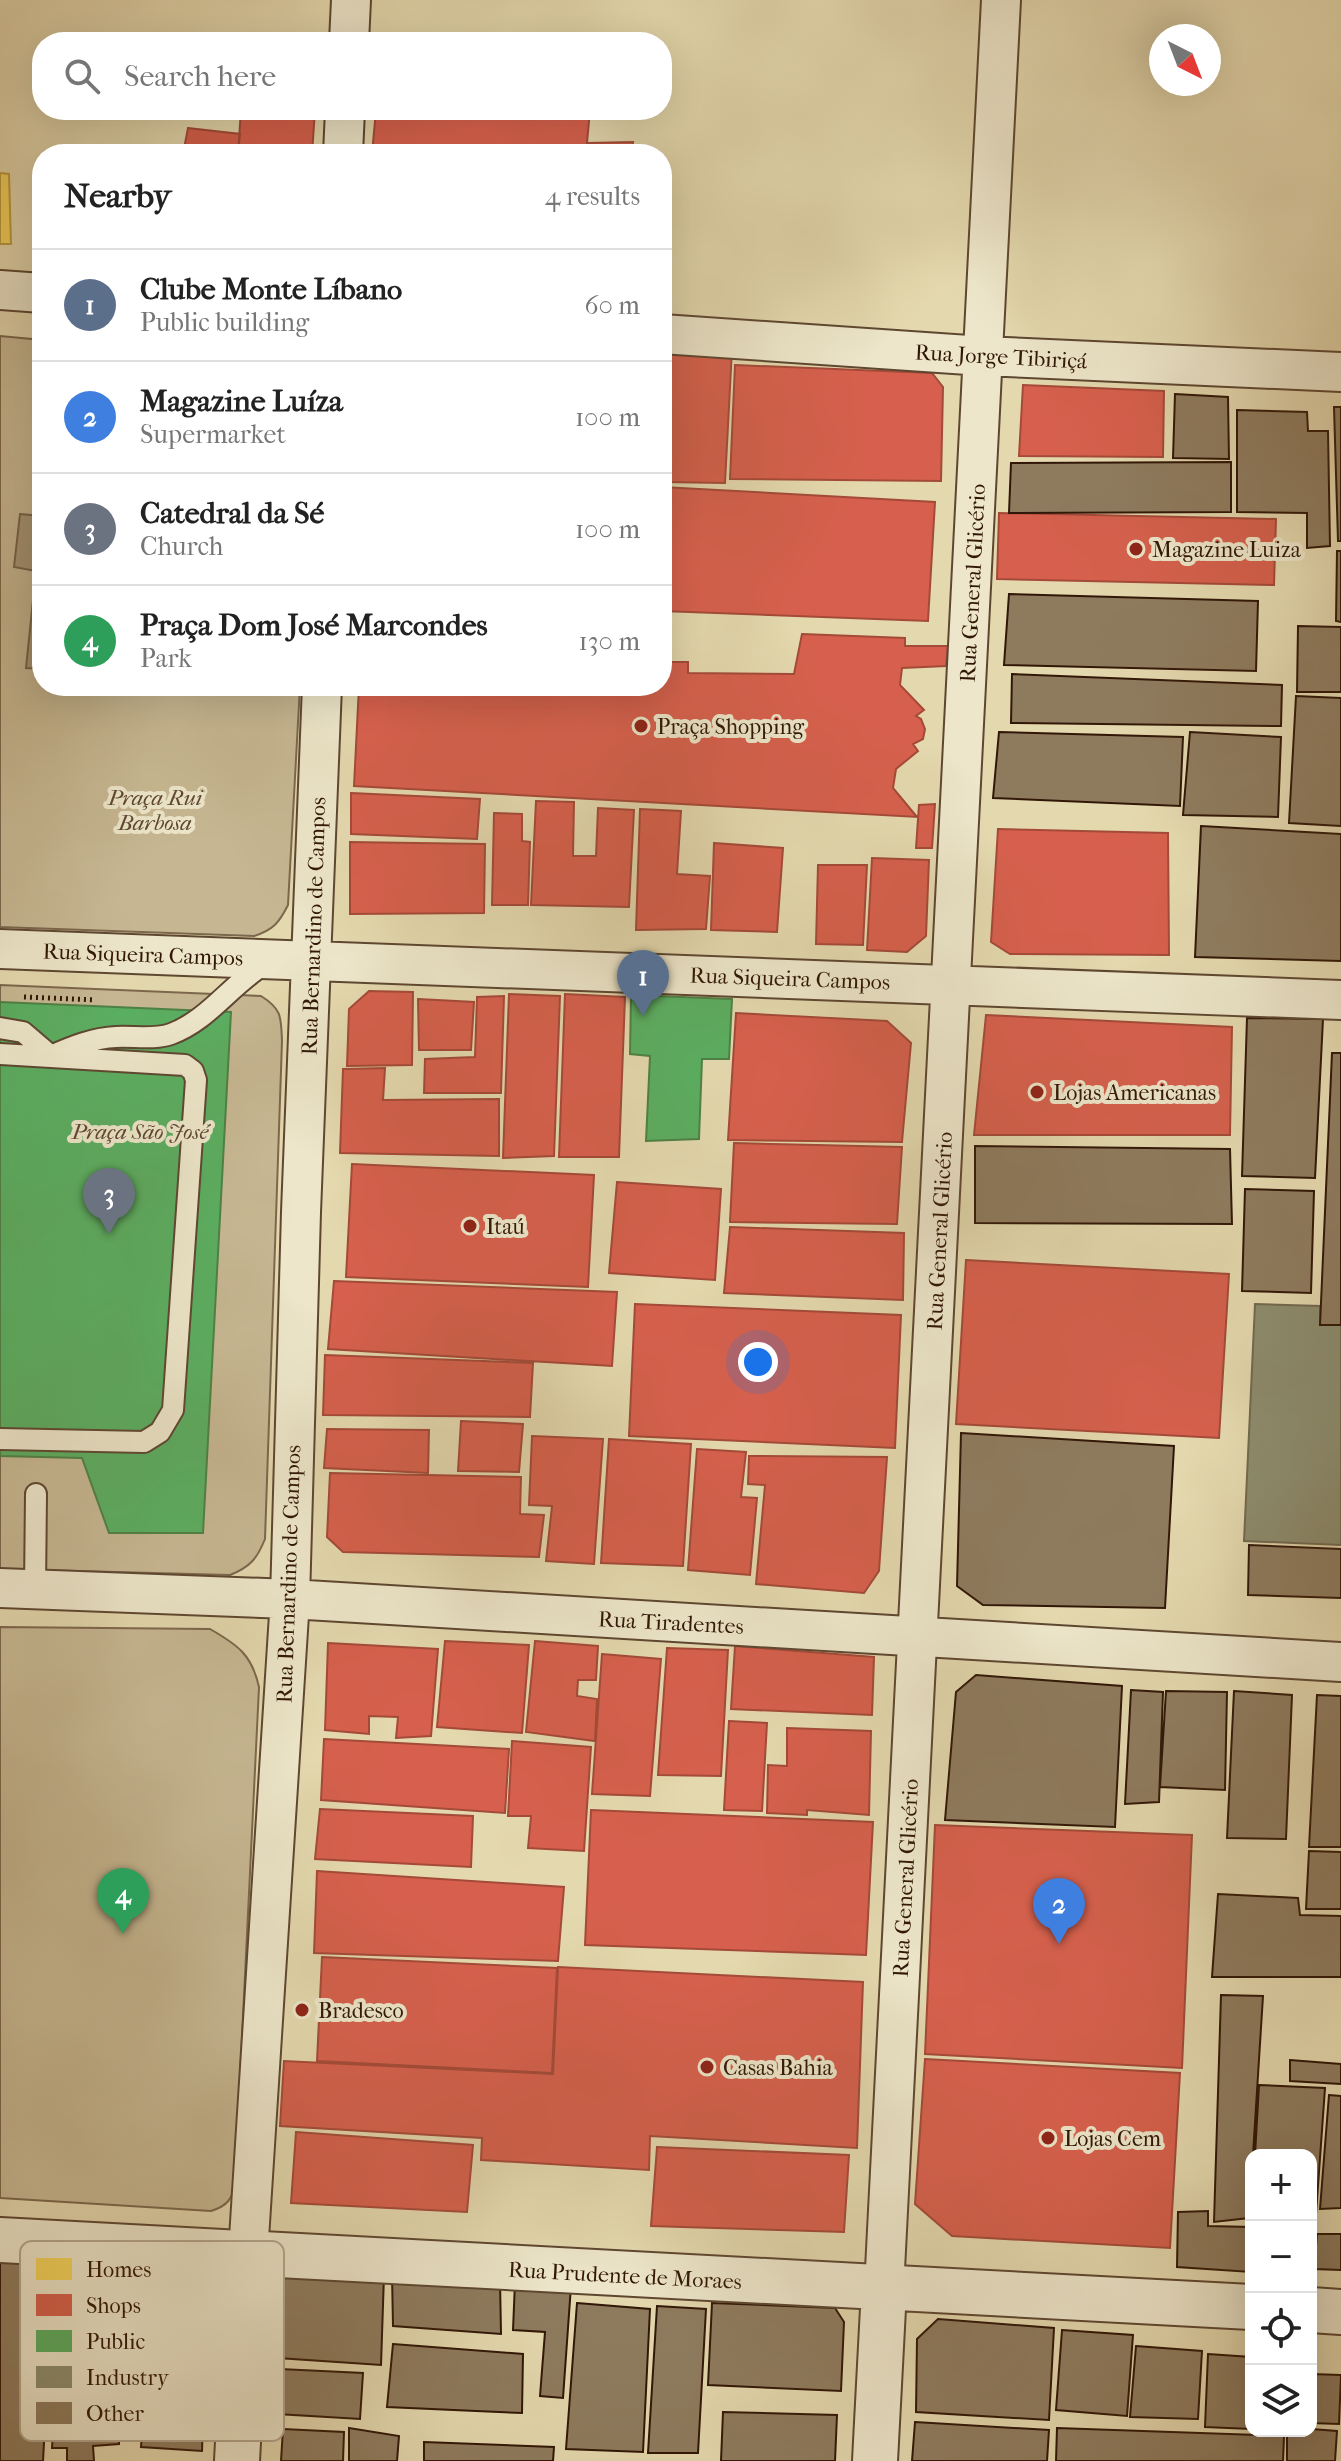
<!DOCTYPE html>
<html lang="en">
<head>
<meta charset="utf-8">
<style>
	body { margin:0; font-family:"IM FELL French Canon",serif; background:#f2f2f2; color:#222 }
	.controls { position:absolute; right:24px; bottom:24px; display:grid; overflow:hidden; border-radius:16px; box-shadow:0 8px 32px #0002 }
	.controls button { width:72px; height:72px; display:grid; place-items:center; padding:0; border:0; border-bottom:2px solid #e0e0e0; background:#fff; color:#222; font:40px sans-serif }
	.compass { position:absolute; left:1149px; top:24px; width:72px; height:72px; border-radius:50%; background:#fff; box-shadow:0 8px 32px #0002; rotate:138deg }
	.you { position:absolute; left:758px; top:1362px; width:28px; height:28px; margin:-20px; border:6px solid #fff; border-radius:50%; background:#1a73e8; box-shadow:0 0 0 12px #1a73e833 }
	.badge { display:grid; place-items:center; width:52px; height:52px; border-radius:50%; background:#111827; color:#fff; font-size:26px; font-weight:700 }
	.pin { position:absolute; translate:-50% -66px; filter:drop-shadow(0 2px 4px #0008) }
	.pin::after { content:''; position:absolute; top:42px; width:28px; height:24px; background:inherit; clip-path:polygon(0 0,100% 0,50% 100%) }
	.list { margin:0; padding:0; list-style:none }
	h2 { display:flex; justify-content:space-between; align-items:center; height:104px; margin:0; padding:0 32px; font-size:34px }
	h2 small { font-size:26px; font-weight:400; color:#767676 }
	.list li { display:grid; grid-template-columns:52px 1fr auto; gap:24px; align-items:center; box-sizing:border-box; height:112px; padding:0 32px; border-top:2px solid #e0e0e0 }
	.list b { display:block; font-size:30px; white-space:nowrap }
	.list p { margin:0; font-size:26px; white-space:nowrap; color:#767676 }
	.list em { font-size:26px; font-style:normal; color:#767676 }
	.icon { flex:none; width:44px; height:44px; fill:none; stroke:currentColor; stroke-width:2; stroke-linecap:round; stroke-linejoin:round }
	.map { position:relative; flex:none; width:1341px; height:2461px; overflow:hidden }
	.search { position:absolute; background:#fff; box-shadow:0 8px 32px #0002; left:32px; top:32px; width:640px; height:88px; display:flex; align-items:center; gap:20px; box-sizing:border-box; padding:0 28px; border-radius:32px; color:#767676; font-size:30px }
	.panel { position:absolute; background:#fff; box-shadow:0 8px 32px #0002; left:32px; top:144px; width:640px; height:552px; border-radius:32px }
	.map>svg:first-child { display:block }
	.green { fill:#c6b792; stroke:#7c674c; stroke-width:2 }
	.water { fill:#a79675; stroke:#786349; stroke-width:2 }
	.homes { fill:#f6d55c; stroke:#bb9c42; stroke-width:2 }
	.shops { fill:#d6604d; stroke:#a44a38; stroke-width:2 }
	.public { fill:#5aae61; stroke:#4e8146; stroke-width:2 }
	.industry { fill:#8c8c6e; stroke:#71694f; stroke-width:2 }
	.building { fill:#8e7b5e; stroke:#311707; stroke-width:2 }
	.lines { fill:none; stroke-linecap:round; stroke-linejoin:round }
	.service-casing { stroke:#5e4731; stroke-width:24 }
	.minor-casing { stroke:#5e4731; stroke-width:42 }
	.tertiary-casing { stroke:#5e4731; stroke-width:48 }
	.path { stroke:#311707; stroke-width:5; stroke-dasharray:2 4; stroke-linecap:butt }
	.service { stroke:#ede6ca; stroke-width:20 }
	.minor { stroke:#ede6ca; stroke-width:38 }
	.tertiary { stroke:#ede6ca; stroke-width:44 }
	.poi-dot { fill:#8f2418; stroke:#ede6ca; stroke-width:3 }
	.labels { text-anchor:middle; stroke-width:8; stroke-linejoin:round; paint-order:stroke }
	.street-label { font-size:22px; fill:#311707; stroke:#ede6ca }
	.poi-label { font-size:22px; fill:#311707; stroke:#ede6ca; text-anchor:start }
	.park-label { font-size:22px; font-style:italic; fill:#5e4731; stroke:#ede6ca }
	.key { fill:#ede6ca; stroke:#b5a890; stroke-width:2 }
	.key-label { font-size:22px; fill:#311707 }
</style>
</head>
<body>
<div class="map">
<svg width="1341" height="2461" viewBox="0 0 1341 2461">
	<rect width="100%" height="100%" fill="#e4d8ae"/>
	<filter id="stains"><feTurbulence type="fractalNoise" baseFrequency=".0025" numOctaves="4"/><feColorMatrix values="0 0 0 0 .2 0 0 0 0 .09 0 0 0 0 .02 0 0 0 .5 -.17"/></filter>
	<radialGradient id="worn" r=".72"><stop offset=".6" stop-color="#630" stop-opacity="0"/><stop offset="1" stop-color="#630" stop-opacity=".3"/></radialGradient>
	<!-- green -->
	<path class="green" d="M0,336L42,340V686H300L288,905C279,923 273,930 254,936L0,927Z
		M0,985L261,996C282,1009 281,1017 282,1041L265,1539C257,1559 250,1567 230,1575L0,1569Z
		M0,1627L210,1629C238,1645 252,1655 259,1687L235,2182C233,2199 227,2206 211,2211L0,2198Z"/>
	<!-- water -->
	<path class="water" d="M20,514L42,516V669L26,668L36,571L14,567Z"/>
	<!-- homes -->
	<path class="homes" d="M0,173L9,174L11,244H0Z"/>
	<!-- shops -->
	<path class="shops" d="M241,110H315L312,154H238Z
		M376,110H590L587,143L633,142L632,154H372Z
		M188,128L240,134L238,154H151V151L183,154Z
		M662,345L732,349L725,483L662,482Z
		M735,365L932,373L943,387L941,481L730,479Z
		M1023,385L1164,391L1163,457L1019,456Z
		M662,487L935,502L928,621L662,611Z
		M999,513L1276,519L1274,585L997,579Z
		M802,634L905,638V646H948L946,666L902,668L900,685L924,710L916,716L921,719L925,729L923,739L913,744L918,751L896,769L893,788L917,817L354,786L359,686H662V662H688V673L794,674Z
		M351,793L480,799L477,839L351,834Z
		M536,801L574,802L573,856H596L598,808L634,810L629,907L531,905Z
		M935,804L932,848H916L919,805Z
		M640,809L681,811L677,874L710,876L706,929L636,930Z
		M494,813L522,814V841L530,842L528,905H492Z
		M998,829L1168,833L1169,955L1010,954L991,942Z
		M350,842L485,844L484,913L350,914Z
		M714,843L783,848L777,932L711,930Z
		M872,858L929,860L926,936L907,952L867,950Z
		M818,865H867L863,945L816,944Z
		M369,991L413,992L412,1065L347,1066L349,1009Z
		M509,994L560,996L554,1156L503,1158Z
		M565,994L625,997L619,1157H559Z
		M504,996L501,1093H424L425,1059L475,1057L477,997Z
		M418,999L474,1002L471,1050H419Z
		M736,1013L887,1021L911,1043L902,1142L728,1140Z
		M986,1015L1232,1027L1230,1135H974Z
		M385,1068L383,1100L499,1099V1156L340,1153L343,1069Z
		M734,1143L902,1147L897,1224L730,1222Z
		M352,1164L594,1175L588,1287L346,1277Z
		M617,1182L721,1189L715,1280L609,1273Z
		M730,1227L904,1233L903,1300L724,1293Z
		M966,1260L1229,1274L1219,1438L956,1424Z
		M334,1281L617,1292L612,1366L328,1349Z
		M635,1304L901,1315L895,1448L629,1436Z
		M325,1355L533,1363L530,1417L323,1415Z
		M461,1421L523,1424L519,1472L458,1471Z
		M327,1429L429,1430L428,1473L324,1468Z
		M532,1436L603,1439L594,1564L546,1561L552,1506L529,1505Z
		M609,1439L691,1444L683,1566L601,1563Z
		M697,1449L746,1452L741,1497L757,1498L750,1575L688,1570Z
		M749,1456L887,1457L879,1571L864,1593L756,1584L765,1485L748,1484Z
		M330,1473L521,1477L520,1514L544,1515L539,1557L343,1552L327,1537Z
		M445,1641L529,1645L522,1733L437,1727Z
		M535,1641L598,1646L596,1680H578L577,1696L597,1699L595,1741L526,1732Z
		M328,1643L438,1649L431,1736L396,1738L398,1717L369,1716V1734L325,1730Z
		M735,1646L874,1657L872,1715L731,1709Z
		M667,1648L728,1650L721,1776L658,1775Z
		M602,1654L661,1659L650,1796L592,1794Z
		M729,1721L767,1723L762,1811L724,1810Z
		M787,1728L871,1731L869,1815L807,1810V1815L767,1813L768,1765L787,1766Z
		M324,1739L509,1749L505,1813L321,1800Z
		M512,1741L591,1747L584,1851L528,1848L531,1816H508Z
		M320,1809L473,1816L471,1867L315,1859Z
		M591,1810L873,1822L866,1955L585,1945Z
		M935,1825L1192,1835L1182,2068L925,2054Z
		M317,1871L564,1887L558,1961L314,1953Z
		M322,1957L557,1968L552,2073L317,2061Z
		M558,1967L863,1982L857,2148L650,2136L649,2170L481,2160L482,2138L280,2126L284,2061L553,2074Z
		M925,2059L1180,2073L1170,2248L952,2236L915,2204Z
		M296,2132L473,2145L467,2212L291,2203Z
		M657,2147L849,2155L844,2232L651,2226Z"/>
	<!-- public -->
	<path class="public" d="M631,995L732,999L729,1059H702L699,1139L646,1141L650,1056L630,1054Z
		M0,1002L231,1012L203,1533H109L82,1458L0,1456Z"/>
	<!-- industry -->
	<path class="industry" d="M1255,1304L1320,1306V1325H1341V1545L1244,1541Z"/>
	<!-- building -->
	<path class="building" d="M1175,394L1228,397L1229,459L1173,458Z
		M1334,407H1341V541H1338Z
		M1237,410L1307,412L1308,431H1328L1330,546L1307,548V513L1237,512Z
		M1231,462V512L1009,513L1011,463Z
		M1337,551H1341V622L1336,621Z
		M1009,594L1258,601L1256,671L1004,665Z
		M1298,626L1341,627V692H1297Z
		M1012,674L1282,685L1281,726L1011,723Z
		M1296,696L1341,698V826L1289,823Z
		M999,732L1183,737L1180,806L993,798Z
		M1190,732L1281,737L1278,817L1183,815Z
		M1201,826L1341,834V961L1195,957Z
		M1247,1018L1323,1019L1315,1178L1242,1176Z
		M1332,1053H1341V1325H1320Z
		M975,1146L1230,1149L1232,1224L975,1223Z
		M1245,1189L1314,1191L1311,1293L1242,1291Z
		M961,1433L1174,1446L1165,1608L983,1605L957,1586Z
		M1249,1545L1341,1549V1598L1248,1595Z
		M976,1675L1122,1686L1115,1827L945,1820L956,1692Z
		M1131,1690L1163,1692L1159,1802L1125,1804Z
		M1166,1691L1227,1692L1225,1790L1160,1787Z
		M1234,1691L1292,1695L1286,1839L1227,1838Z
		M1317,1695L1341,1696V1847H1309Z
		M1309,1851L1341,1852V1909H1306Z
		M1218,1894L1298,1898L1300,1915L1341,1916V1977H1212Z
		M1221,1995L1263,1996L1249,2218L1214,2222Z
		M1290,2060L1341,2064V2084L1290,2081Z
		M1259,2085L1325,2088L1316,2214H1311V2155H1255Z
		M1329,2095L1341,2096V2208L1320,2209Z
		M1208,2211V2226L1251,2227V2272L1177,2267L1178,2212Z
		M1317,2234H1341V2270L1314,2269Z
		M0,2258L54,2261L43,2461H0Z
		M283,2271L384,2275L381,2365L278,2358Z
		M392,2275L500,2281L501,2334L393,2326Z
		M515,2282L571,2286L563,2398L540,2396L545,2332L513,2330Z
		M577,2303L650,2309L643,2452L566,2449Z
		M712,2303L835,2308L844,2322L841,2391L708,2385Z
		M657,2306L706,2309L698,2453H648Z
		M938,2319L1054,2328L1049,2420L916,2412L917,2339Z
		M1062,2330L1133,2335L1127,2416L1056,2410Z
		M393,2344L523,2354L522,2413L387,2407Z
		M1136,2346L1202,2351L1198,2419L1130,2417Z
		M148,2354L205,2356L202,2451L141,2447Z
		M1208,2354L1251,2357V2429L1205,2427Z
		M280,2369L363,2373L360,2419L277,2414Z
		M1311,2374L1341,2375L1339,2424L1311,2423Z
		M55,2399L119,2401V2444L93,2446L94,2461H67V2448H52Z
		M723,2412L837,2415L835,2461H721Z
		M915,2422L1049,2430L1047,2461H912Z
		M349,2428L399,2436L397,2461H349Z
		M1057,2428L1284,2436L1283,2461H1056Z
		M283,2429L344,2432L343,2461H281Z
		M1311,2429L1337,2431L1335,2461H1287V2431Z
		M424,2442L554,2447L553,2461H424Z"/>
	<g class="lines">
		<!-- service casing -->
		<g class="service-casing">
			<path id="service" d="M0,1028L23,1032L51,1056C71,1047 93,1038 116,1037C134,1036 154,1040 171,1034C209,1020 231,984 265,964
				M0,1054L185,1065L193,1071L196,1080L173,1410L160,1432L144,1442L0,1439
				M35,1589L36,1494"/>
		</g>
		<!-- minor casing -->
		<g class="minor-casing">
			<path id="minor" d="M349,42L351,0
				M343,154L345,110
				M0,290L42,293
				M662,334L983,356L1341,372
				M0,949L1341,1000
				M0,1588L290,1599L1341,1662
				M248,2254L290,1599L301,1212L322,686
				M884,2289L1001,0"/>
		</g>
		<!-- tertiary casing -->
		<g class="tertiary-casing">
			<path id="tertiary" d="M0,2240L1251,2307
				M1311,2310L1341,2312
				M237,2461L248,2254
				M875,2461L884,2289"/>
		</g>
		<!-- path -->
		<path class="path" d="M24,997L95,1000"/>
		<!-- service -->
		<use href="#service" class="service"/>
		<!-- minor -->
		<use href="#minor" class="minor"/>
		<!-- tertiary -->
		<use href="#tertiary" class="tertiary"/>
	</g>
	<!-- markers -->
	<g class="poi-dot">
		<circle cx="1136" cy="549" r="8"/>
		<circle cx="641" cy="726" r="8"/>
		<circle cx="1037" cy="1092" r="8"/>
		<circle cx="470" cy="1226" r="8"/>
		<circle cx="302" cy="2010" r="8"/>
		<circle cx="707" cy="2067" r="8"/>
		<circle cx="1048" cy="2138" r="8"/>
	</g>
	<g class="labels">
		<!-- street labels -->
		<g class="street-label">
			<text transform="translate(1001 356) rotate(3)" y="8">Rua Jorge Tibiriçá</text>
			<text transform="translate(972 583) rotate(-87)" y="8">Rua General Glicério</text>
			<text transform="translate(313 926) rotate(-88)" y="8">Rua Bernardino de Campos</text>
			<text transform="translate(143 954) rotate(2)" y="8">Rua Siqueira Campos</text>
			<text transform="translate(790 978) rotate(2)" y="8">Rua Siqueira Campos</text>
			<text transform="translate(939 1231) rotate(-87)" y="8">Rua General Glicério</text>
			<text transform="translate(288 1574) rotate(-88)" y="8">Rua Bernardino de Campos</text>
			<text transform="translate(671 1622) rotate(3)" y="8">Rua Tiradentes</text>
			<text transform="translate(905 1878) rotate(-87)" y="8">Rua General Glicério</text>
			<text transform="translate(625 2275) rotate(3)" y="8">Rua Prudente de Moraes</text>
		</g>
		<!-- poi labels -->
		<g class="poi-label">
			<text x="1152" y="557">Magazine Luiza</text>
			<text x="657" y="734">Praça Shopping</text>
			<text x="1053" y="1100">Lojas Americanas</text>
			<text x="486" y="1234">Itaú</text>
			<text x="318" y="2018">Bradesco</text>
			<text x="723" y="2075">Casas Bahia</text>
			<text x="1064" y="2146">Lojas Cem</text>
		</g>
		<!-- park labels -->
		<g class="park-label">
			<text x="155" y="805">Praça Rui<tspan x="155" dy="25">Barbosa</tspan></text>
			<text x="140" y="1139">Praça São José</text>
		</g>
	</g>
	<!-- legend -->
	<rect x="20" y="2241" width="264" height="200" rx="12" class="key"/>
	<rect x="36" y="2258" width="36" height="22" fill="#f6d55c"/>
	<rect x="36" y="2294" width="36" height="22" fill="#d6604d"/>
	<rect x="36" y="2330" width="36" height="22" fill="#5aae61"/>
	<rect x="36" y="2366" width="36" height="22" fill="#8c8c6e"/>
	<rect x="36" y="2402" width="36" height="22" fill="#8e7b5e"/>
	<g class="key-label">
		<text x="86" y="2277">Homes</text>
		<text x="86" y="2313">Shops</text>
		<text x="86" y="2349">Public</text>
		<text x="86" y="2385">Industry</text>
		<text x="86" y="2421">Other</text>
	</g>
	<rect width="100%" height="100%" filter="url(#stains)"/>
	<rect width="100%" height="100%" fill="url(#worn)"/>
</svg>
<div class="controls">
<button>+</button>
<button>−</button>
<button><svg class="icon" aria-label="locate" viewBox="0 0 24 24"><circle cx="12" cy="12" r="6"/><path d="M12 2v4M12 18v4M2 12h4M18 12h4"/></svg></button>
<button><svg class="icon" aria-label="layers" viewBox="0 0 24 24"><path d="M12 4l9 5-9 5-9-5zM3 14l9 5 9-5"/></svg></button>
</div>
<svg class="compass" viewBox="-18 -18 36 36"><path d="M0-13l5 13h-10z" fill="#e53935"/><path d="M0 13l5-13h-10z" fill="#767676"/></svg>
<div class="you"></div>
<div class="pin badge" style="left:643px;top:1016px;background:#5c6f8a">1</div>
<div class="pin badge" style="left:1059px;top:1944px;background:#3f7fe0">2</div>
<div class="pin badge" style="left:109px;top:1234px;background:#6b7280">3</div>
<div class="pin badge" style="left:123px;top:1934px;background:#2e9e5b">4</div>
<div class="search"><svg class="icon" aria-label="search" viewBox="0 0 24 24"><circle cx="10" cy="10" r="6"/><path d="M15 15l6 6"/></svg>Search here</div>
<section class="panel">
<h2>Nearby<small>4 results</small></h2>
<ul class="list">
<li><span class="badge" style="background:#5c6f8a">1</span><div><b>Clube Monte Líbano</b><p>Public building</p></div><em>60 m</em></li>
<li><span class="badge" style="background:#3f7fe0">2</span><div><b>Magazine Luíza</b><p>Supermarket</p></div><em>100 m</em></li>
<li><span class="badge" style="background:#6b7280">3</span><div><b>Catedral da Sé</b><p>Church</p></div><em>100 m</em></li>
<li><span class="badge" style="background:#2e9e5b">4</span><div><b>Praça Dom José Marcondes</b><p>Park</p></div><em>130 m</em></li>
</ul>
</section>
</div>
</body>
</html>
